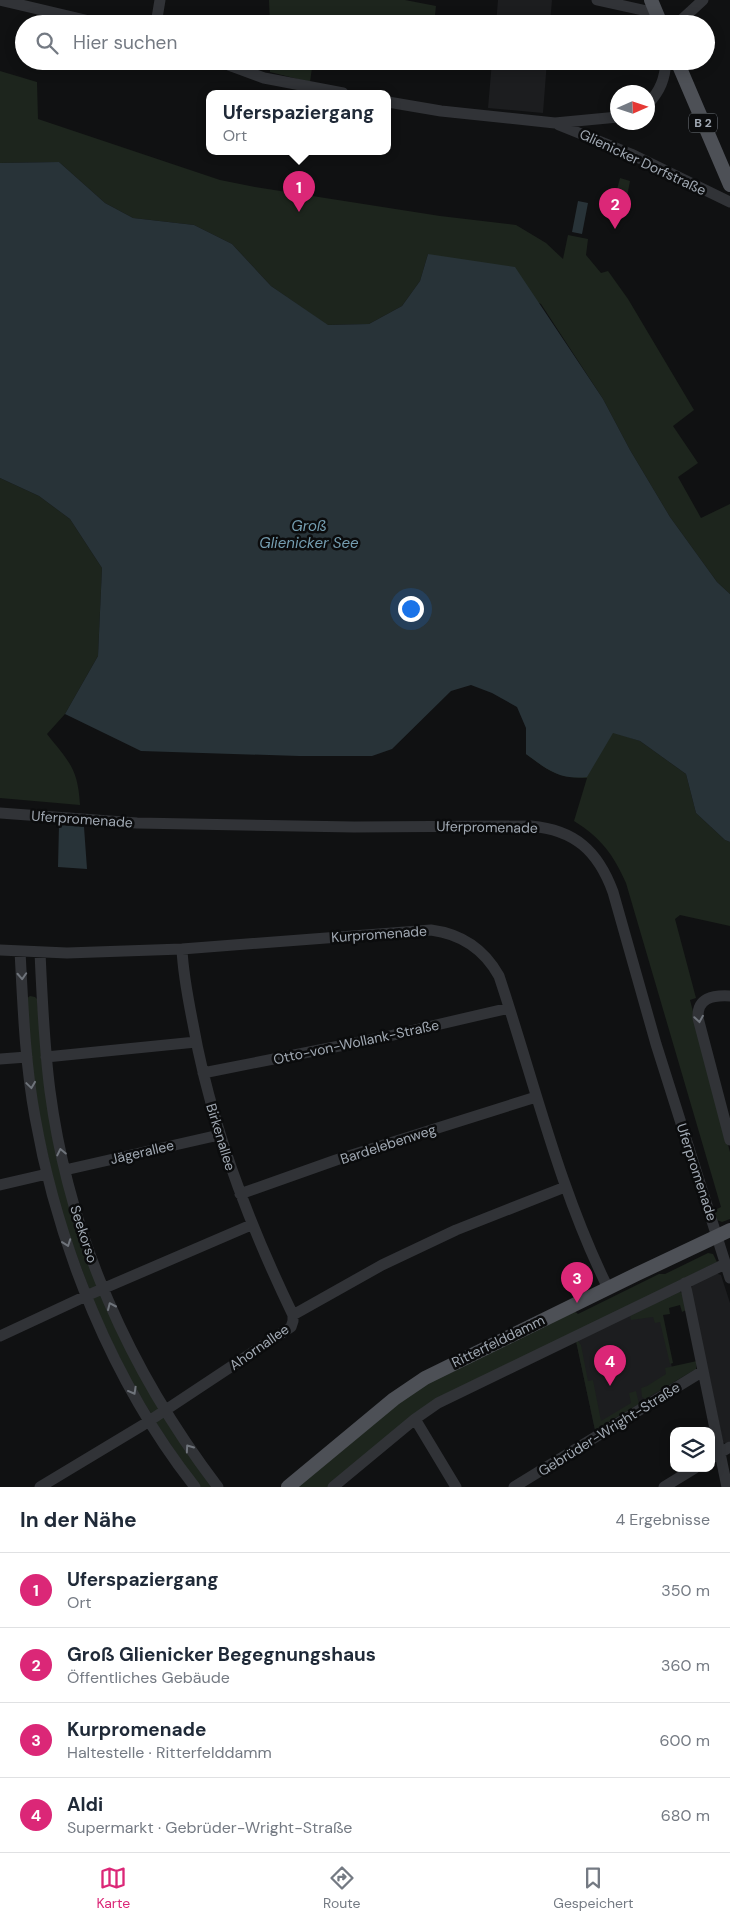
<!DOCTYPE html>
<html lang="de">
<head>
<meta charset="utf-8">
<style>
	body { margin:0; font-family:"DM Sans",sans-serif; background:#f6f6f7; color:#1f2937 }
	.controls { position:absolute; right:15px; bottom:15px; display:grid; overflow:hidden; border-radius:10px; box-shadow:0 2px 12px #0003 }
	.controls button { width:45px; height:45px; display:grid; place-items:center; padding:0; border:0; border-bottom:1px solid #e0e1e3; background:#fff; color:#1f2937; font:25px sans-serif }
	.compass { position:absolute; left:610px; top:85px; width:45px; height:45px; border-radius:50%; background:#fff; box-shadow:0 2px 12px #0003; rotate:87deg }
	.you { position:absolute; left:410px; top:608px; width:18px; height:18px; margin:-12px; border:4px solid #fff; border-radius:50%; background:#1a73e8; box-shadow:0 0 0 8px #1a73e833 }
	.badge { display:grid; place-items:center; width:32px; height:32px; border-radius:50%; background:#db2777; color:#fff; font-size:16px; font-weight:700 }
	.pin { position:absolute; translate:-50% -41px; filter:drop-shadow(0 1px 2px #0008) }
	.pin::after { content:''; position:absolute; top:26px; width:18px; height:15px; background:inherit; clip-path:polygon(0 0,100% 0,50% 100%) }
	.popup { position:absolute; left:206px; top:90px; width:185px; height:65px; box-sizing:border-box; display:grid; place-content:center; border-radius:10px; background:#fff; filter:drop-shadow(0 1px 4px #0005); font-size:16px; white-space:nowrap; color:#747a83 }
	.popup b { font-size:19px; color:#1f2937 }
	.popup::after { content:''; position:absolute; left:50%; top:100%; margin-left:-10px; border:10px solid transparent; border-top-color:#fff }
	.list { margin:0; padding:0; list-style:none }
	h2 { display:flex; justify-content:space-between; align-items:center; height:65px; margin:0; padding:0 20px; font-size:21px }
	h2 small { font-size:16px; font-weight:400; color:#747a83 }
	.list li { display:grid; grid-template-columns:32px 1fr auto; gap:15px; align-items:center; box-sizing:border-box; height:75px; padding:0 20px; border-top:1px solid #e0e1e3 }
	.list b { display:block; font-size:19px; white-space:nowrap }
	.list p { margin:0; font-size:16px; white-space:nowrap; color:#747a83 }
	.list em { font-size:16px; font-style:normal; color:#747a83 }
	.icon { flex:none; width:28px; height:28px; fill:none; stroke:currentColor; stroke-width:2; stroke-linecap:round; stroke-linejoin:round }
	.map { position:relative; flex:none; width:730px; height:1487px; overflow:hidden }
	.search { position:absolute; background:#fff; box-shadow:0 2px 12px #0003; left:15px; right:15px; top:15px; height:55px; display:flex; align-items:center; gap:12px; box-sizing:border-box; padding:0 18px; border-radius:28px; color:#747a83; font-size:19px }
	.sheet { height:365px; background:#fff }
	nav { display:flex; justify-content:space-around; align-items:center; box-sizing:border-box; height:70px; border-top:1px solid #e0e1e3; background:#fff; font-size:14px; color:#747a83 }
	nav a { display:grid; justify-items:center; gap:2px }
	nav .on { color:#db2777 }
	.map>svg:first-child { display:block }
	.built { fill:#1c1d1f }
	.green { fill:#1d251d }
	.water { fill:#283338 }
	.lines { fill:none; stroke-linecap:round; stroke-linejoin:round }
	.minor { stroke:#313337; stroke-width:11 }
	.major { stroke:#4d5056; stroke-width:14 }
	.oneway { stroke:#6f747b }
	.labels { text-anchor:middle; stroke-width:5; stroke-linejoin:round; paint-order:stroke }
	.shield { fill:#0b0c0d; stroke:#747a81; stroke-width:1 }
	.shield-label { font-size:12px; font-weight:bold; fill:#a1a9b3 }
	.street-label { font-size:14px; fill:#a1a9b3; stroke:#0b0c0d }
	.water-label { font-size:15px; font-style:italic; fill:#759eb1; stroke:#0b0c0d }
</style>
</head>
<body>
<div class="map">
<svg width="730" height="1487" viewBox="0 0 730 1487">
	<rect width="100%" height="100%" fill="#101112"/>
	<!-- built -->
	<path class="built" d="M498,0H552L550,24H496Z
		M492,61H547L543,113L488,108Z
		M716,1273L721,1275L730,1303V1441L727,1444L723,1442L691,1290L693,1284Z
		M658,1302L675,1382L595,1430L576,1341Z"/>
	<!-- green -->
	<path class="green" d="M269,0H405L436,6L434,24H270Z
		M270,61H313L310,82L270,72Z
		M0,71L37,82L38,119L220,180L255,187L440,216L516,225L546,243L563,259L568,235L588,239L586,255L601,273L608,271L628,299L694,410L673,426L698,463L678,477L701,518L730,504V594L717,582L670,517L630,450L603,399L541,304L428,254L420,281L402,306L369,324L327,325L271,286L232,244L194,225L133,218L105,203L59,162L0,163Z
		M620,178L630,181L625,207L613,205Z
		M0,478L39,496L70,519L102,568L98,656L65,714L47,734C69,762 78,768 80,805L0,798Z
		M586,723L640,741L686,774L696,813L725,840L730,842V926L680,915L675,919L696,998L690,1000L730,1152V1219L722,1222L717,1220L713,1211L721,1207L626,883C613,854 601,838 574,821L587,778C557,778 549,771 526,754Z
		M30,996L35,997L37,999L42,1055L98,1285L90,1291L61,1214L36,1102L26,999Z
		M708,1253L713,1254L717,1262L438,1400L329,1487H296L416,1388L573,1310L578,1314L659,1274H665Z
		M679,1291L683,1294L686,1310L682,1312L680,1305L669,1308L670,1314L663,1315L673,1363L670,1364L660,1322L655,1323L653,1317L631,1320L630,1316Z
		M100,1294L160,1409L152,1415L130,1380L91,1297Z
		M576,1341H578L581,1345L588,1381L593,1380L601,1421L631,1403L629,1393L636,1391L639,1404L595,1430Z
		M697,1361L696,1369L645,1399L642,1397L641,1388L647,1386L666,1374L665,1368Z
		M163,1415L214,1487H199L155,1421Z"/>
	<!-- water -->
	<path class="water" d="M59,162L105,203L133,218L194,225L232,244L271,286L328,325L369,324L402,306L420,281L428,254L515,267L603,399L630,450L670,517L717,582L730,594V842L725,840L696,813L686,774L640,741L613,733L587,777C559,780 548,770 526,754V728L517,707L492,693L471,685L451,691L392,749L372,756H299L141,751L65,714L98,656L102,568L70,519L39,496L0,478V163Z
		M578,201L588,203L582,234L572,232Z
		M59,825L84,827L87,869L58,867Z"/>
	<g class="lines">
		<!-- minor -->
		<path class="minor" d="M0,0L102,24
			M597,0L656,13
			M156,24L160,0
			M677,24L703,0
			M218,61L264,78L343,93
			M388,102L441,111L555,123L618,117
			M648,104C660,91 665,79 666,61
			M559,125L631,154L730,202
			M0,813L137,823L354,827L531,826C575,830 598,851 613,892L656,1044L730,1278
			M0,950L67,953L182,949L431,930C462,934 484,949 499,976C534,1081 559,1189 608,1288
			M20,951C23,1007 25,1063 35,1117C58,1247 113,1383 195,1487
			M40,952C42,998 44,1045 50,1091C69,1236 130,1372 218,1487
			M730,996C712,995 697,998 698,1018L730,1140
			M46,1057L196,1042
			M0,1059L27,1057
			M203,1073L385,1037L509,1008
			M65,1170L219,1135
			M0,1185L47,1174
			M240,1194L336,1160L536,1097
			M685,1283L727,1487
			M293,1315L382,1265L456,1230L565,1187
			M0,1336L86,1296L251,1225
			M415,1419L456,1487
			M711,1458L730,1447
			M40,1487L143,1425L291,1327L293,1321V1315C248,1222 211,1126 193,1024C188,999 183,974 182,949
			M333,1487L415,1419L438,1403L725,1264
			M514,1487L703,1371
			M664,1487L695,1468"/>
		<!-- major -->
		<path class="major" d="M651,0L661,24
			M677,61L730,185
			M288,1487L394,1399L425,1378L637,1274L730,1230"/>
	</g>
	<!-- one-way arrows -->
	<defs><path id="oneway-chevron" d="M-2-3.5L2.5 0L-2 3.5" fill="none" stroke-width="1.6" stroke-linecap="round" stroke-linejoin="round" transform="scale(1.25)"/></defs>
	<g class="oneway">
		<use href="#oneway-chevron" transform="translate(22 976) rotate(87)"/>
		<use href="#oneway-chevron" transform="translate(699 1019) rotate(81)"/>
		<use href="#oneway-chevron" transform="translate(31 1085) rotate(82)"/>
		<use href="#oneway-chevron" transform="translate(61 1152) rotate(-102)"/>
		<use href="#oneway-chevron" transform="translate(67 1243) rotate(70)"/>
		<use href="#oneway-chevron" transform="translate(111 1306) rotate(-114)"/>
		<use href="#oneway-chevron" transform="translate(133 1391) rotate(61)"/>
		<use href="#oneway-chevron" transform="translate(189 1448) rotate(-125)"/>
	</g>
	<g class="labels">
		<!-- shield labels -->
		<rect class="shield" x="689" y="113.5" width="28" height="19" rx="4"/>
		<g class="shield-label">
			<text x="703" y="127">B 2</text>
		</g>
		<!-- street labels -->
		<g class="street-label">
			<text transform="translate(643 162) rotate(25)" y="5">Glienicker Dorfstraße</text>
			<text transform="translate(82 819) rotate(4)" y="5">Uferpromenade</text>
			<text transform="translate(487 827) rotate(1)" y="5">Uferpromenade</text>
			<text transform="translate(379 934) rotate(-4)" y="5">Kurpromenade</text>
			<text transform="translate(356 1042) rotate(-12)" y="5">Otto-von-Wollank-Straße</text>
			<text transform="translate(221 1137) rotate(73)" y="5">Birkenallee</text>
			<text transform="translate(388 1144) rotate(-18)" y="5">Bardelebenweg</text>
			<text transform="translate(142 1152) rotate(-13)" y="5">Jägerallee</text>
			<text transform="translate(697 1172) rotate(72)" y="5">Uferpromenade</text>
			<text transform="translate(84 1234) rotate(72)" y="5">Seekorso</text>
			<text transform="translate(498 1341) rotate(-26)" y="5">Ritterfelddamm</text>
			<text transform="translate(259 1347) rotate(-35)" y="5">Ahornallee</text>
			<text transform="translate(609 1429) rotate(-32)" y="5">Gebrüder-Wright-Straße</text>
		</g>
		<!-- water labels -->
		<g class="water-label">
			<text x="309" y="531">Groß<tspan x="309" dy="17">Glienicker See</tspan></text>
		</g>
	</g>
</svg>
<div class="controls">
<button><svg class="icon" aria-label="layers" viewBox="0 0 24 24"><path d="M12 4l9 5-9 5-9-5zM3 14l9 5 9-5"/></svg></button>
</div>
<svg class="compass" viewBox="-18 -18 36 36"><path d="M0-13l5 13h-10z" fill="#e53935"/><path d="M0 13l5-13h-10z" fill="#747a83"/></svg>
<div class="you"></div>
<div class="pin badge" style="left:299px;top:212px">1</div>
<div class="popup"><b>Uferspaziergang</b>Ort</div>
<div class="pin badge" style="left:615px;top:229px">2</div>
<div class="pin badge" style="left:577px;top:1303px">3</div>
<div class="pin badge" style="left:610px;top:1386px">4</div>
<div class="search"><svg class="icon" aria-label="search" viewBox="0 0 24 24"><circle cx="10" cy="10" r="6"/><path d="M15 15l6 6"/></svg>Hier suchen</div>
</div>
<section class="sheet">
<h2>In der Nähe<small>4 Ergebnisse</small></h2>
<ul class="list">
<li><span class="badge">1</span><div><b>Uferspaziergang</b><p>Ort</p></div><em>350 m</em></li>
<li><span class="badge">2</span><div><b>Groß Glienicker Begegnungshaus</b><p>Öffentliches Gebäude</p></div><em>360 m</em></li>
<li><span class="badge">3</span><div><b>Kurpromenade</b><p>Haltestelle · Ritterfelddamm</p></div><em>600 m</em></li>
<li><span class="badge">4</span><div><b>Aldi</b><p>Supermarkt · Gebrüder-Wright-Straße</p></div><em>680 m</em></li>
</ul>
</section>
<nav>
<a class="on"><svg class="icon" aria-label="map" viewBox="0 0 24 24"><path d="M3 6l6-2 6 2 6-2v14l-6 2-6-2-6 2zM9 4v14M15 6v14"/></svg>Karte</a>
<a><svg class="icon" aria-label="directions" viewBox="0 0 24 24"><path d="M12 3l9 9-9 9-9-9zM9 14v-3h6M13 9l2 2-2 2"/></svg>Route</a>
<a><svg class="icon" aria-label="saved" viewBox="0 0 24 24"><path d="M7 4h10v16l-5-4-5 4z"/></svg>Gespeichert</a>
</nav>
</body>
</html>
